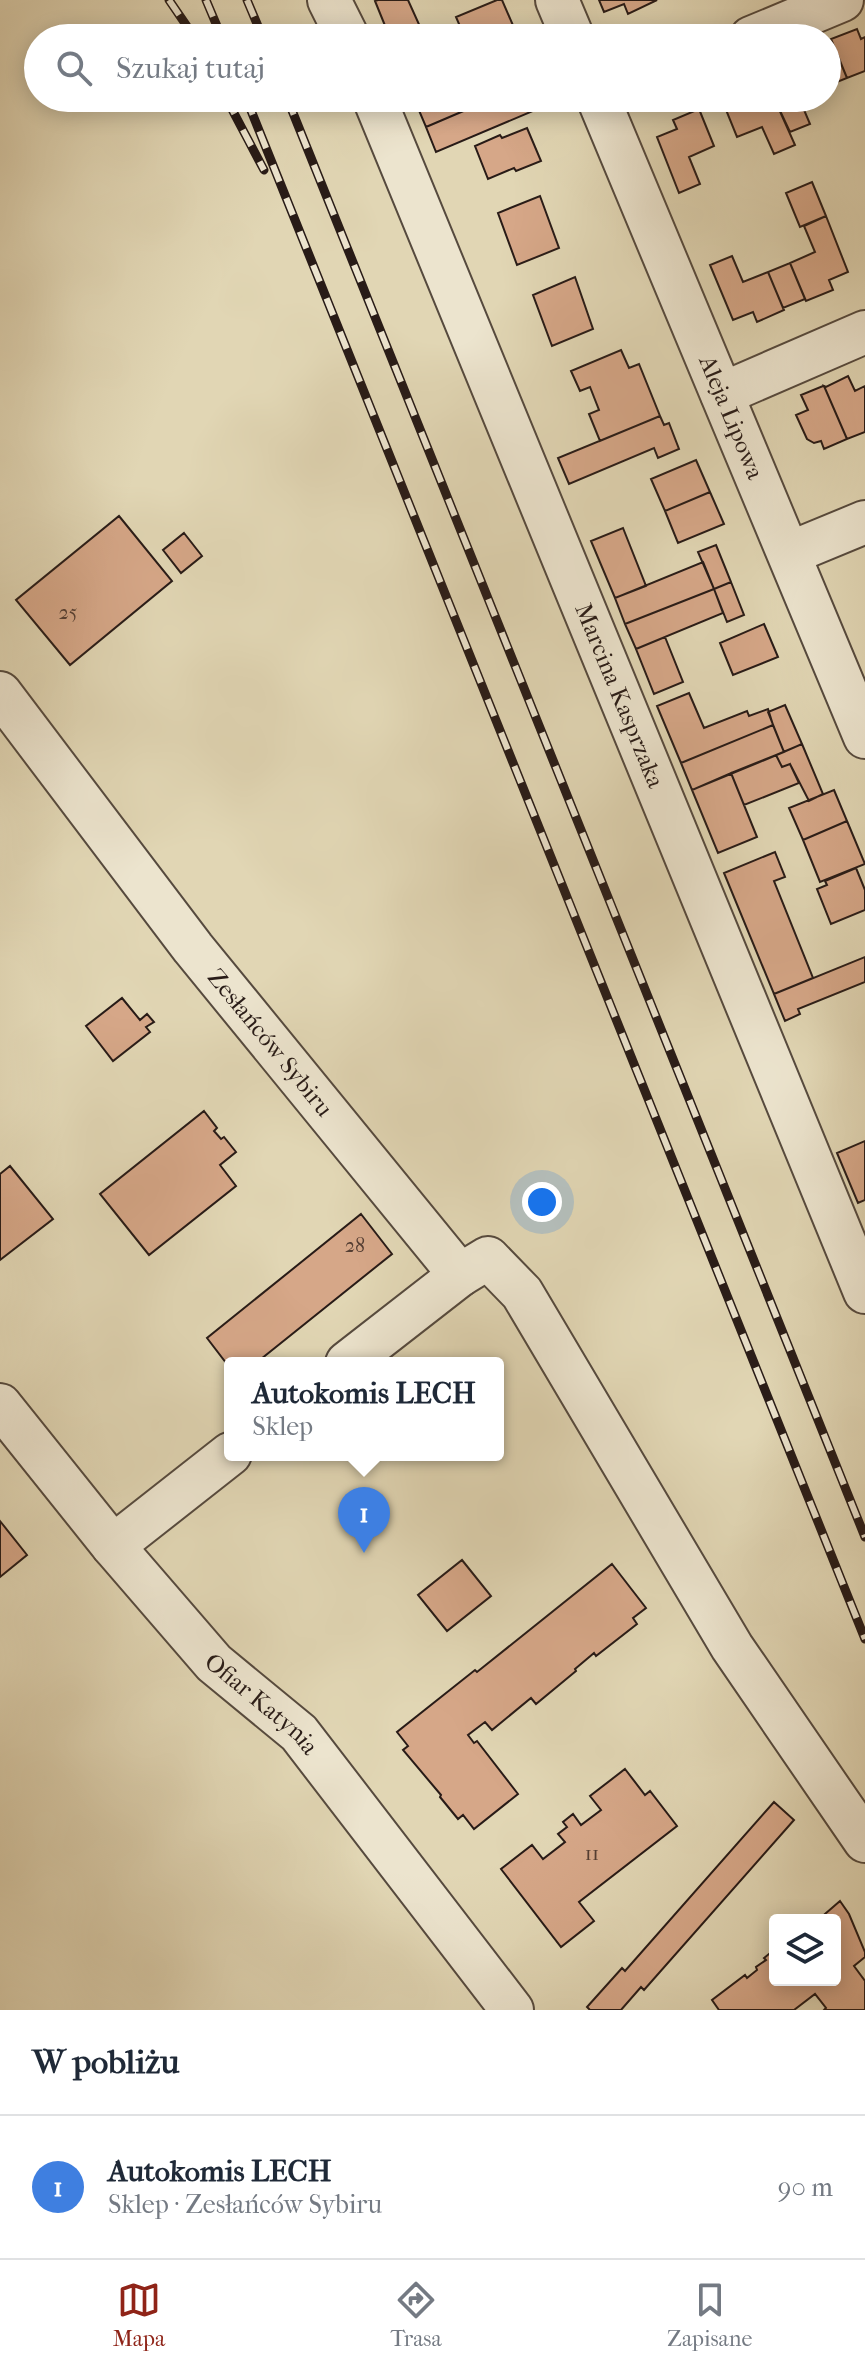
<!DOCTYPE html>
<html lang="pl">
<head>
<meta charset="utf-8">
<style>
	body { margin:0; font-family:"IM FELL French Canon",serif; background:#f2f2f3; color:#1f2937 }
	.controls { position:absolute; right:24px; bottom:24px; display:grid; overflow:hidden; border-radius:8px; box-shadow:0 4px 20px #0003 }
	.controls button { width:72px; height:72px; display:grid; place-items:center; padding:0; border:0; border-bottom:2px solid #e0e1e3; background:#fff; color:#1f2937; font:40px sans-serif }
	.you { position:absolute; left:542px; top:1202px; width:28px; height:28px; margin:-20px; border:6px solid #fff; border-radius:50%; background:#1a73e8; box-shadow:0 0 0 12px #1a73e833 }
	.badge { display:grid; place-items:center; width:52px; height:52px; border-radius:50%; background:#8f2418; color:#fff; font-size:26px; font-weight:700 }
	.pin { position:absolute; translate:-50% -66px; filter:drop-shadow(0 2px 4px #0008) }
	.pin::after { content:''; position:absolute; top:42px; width:28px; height:24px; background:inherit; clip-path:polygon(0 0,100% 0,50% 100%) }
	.popup { position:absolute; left:224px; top:1357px; width:280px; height:104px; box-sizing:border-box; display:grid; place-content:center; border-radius:8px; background:#fff; filter:drop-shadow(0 2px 6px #0005); font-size:26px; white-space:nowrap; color:#747a83 }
	.popup b { font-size:30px; color:#1f2937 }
	.popup::after { content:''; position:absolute; left:50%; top:100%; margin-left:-16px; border:16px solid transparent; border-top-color:#fff }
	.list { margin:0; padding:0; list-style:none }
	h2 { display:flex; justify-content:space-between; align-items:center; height:104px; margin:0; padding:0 32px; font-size:34px }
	h2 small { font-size:26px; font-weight:400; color:#747a83 }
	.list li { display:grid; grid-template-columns:52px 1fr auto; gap:24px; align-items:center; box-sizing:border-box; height:144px; padding:0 32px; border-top:2px solid #e0e1e3 }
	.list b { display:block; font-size:30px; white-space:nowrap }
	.list p { margin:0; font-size:26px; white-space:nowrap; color:#747a83 }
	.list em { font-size:26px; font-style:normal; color:#747a83 }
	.icon { flex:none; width:44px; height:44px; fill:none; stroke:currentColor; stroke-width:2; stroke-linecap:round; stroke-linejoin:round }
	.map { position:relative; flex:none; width:865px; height:2010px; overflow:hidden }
	.search { position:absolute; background:#fff; box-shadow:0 4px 20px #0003; left:24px; right:24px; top:24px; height:88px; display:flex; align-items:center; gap:20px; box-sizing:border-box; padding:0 28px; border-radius:44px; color:#747a83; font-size:30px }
	.sheet { height:248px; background:#fff }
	nav { display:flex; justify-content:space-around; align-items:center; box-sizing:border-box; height:112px; border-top:2px solid #e0e1e3; background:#fff; font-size:22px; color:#747a83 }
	nav a { display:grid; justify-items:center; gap:4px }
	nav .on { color:#8f2418 }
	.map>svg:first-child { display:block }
	.building { fill:#d6a788; stroke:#281b17; stroke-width:2 }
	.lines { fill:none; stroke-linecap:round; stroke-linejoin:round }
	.minor-casing { stroke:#564a3e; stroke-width:46 }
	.minor { stroke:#ece4ce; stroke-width:42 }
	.rail-casing { stroke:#281b17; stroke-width:9 }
	.rail { stroke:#ece4ce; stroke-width:6; stroke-dasharray:18; stroke-linecap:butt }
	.labels { text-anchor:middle; stroke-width:6; stroke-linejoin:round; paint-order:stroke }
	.number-label { font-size:20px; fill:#543e33 }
	.street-label { font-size:24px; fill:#281b17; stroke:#ece4ce }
</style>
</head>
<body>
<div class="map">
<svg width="865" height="2010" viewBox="0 0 865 2010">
	<rect width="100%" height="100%" fill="#e1d6b4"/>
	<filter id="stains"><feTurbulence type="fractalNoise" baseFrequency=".0025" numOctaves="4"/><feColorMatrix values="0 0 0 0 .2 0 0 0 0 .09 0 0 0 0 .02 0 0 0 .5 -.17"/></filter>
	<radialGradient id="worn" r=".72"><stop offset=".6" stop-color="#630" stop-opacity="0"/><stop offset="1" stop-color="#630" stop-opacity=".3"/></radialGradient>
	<!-- building -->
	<path class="building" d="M378,0H408L422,31L407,38H390L375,1Z
		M497,0H502L515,30L497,38H465L456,17Z
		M599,0H657L628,14L624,4L604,12Z
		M857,29L861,39L865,37V71L847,78L831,39Z
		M832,42L847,78L827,86V44Z
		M422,98H494L426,127L415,101Z
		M494,98H536L540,108L436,152L426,127Z
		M726,98H774L795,145L774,154L762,127L737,137L722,100Z
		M774,98H799L810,124L790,132Z
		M699,109L714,146L689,157L700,184L679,193L657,137L677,129L673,120Z
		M527,128L541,161L516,171L514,168L488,179L475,146L500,135L502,138Z
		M812,182L826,216L800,227L786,193Z
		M540,196L559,248L517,265L498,213Z
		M826,216L848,272L829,280L833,290L806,301L790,263L815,252L804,226Z
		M732,256L743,282L768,272L784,310L757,322L753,312L733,320L710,265Z
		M790,263L805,299L783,308L768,272Z
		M575,277L593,329L552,346L533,295Z
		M621,350L629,368L639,364L660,416L600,441L589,414L599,410L590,387L580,391L571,371Z
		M848,376L855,391L865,386V432L847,439L824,386L826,387Z
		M823,386H824L847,439L824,449L821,441L814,443L807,439L796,415L808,410L801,395Z
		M660,416L664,425L669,423L679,449L658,458L654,448L569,484L558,458Z
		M696,460L710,492L665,511L651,479Z
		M710,492L724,524L678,543L665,511Z
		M119,516L172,581L70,665L16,600Z
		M623,528L646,586L615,598L591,541Z
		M184,533L202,556L181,573L163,550Z
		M716,545L731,582L714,589L698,552Z
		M703,562L714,589L625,624L615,598Z
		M731,582L744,615L727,622L714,589Z
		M714,589L723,613L636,649L625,624Z
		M764,624L778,657L733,675L720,643Z
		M665,637L683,682L654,694L636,649Z
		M689,693L704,728L747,711L749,716L768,709L773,725L681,763L657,706Z
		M785,705L802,744L784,752L768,712Z
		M773,725L784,752L692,790L681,763Z
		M802,744L823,794L809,801L790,764L782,767L776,755Z
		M776,755L782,767L790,764L799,783L744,805L731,773Z
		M731,773L757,837L718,853L692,790Z
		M834,790L847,821L803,840L789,808Z
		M847,821L865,864L820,882L803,840Z
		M775,852L785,877L774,881L813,978L774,994L724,873Z
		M856,868L865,890V910L831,924L817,889L827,885L825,881Z
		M865,957V982L798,1009L800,1014L785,1021L774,994Z
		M122,998L140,1020L147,1014L154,1022L146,1027L150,1032L113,1061L86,1026Z
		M204,1111L217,1128L214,1131L221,1139L224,1137L236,1152L220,1165L236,1186L149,1255L100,1194Z
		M865,1141V1200L858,1203L837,1153Z
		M10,1166L53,1219L0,1260V1174Z
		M361,1214L392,1254L256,1363H230V1368L207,1338Z
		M0,1521L27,1555L0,1577Z
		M462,1560L491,1596L447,1631L418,1595Z
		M612,1564L646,1608L633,1618L637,1624L596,1656L594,1653L575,1669L576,1671L536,1704L531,1698L492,1730L485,1722L468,1735L474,1743L477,1741L518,1794L474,1829L463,1815L458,1819L440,1797L441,1795L403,1750L408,1746L397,1732L475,1670L477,1672Z
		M625,1769L645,1795L650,1791L677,1826L579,1902L594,1921L561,1947L501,1869L532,1845L543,1859L565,1842L558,1834L567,1827L563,1822L573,1814L581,1825L601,1810L590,1796Z
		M774,1802L794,1820L644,1990L641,1987L621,2010H590L587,2007L622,1968L625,1971Z
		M840,1901L849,1914L865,1952V1957L854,1966L865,1981V2010H824L826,2008L815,1994L794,2010H719L712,2000L745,1975L747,1978L757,1970L756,1967L766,1960L764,1958L775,1949V1980H835V1920H818Z"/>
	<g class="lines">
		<!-- minor casing -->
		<g class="minor-casing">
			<g id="minor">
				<path d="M329,0L348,38"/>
				<path d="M557,0L573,38"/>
				<path d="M751,38L842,0"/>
				<path id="s1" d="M374,98L865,1292"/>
				<path id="s2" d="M598,98L865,737"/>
				<path d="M722,394L865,332"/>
				<path d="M790,553L865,522"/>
				<path id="s3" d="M0,693L193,948L460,1275L347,1363"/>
				<path d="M460,1275L488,1258L522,1293L732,1647L865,1841"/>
				<path id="s4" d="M0,1405L113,1546L214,1663L299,1733L512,2010"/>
				<path d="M113,1546L230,1454"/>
			</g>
		</g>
		<!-- minor -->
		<use href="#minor" class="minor"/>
		<!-- rail casing -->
		<g class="rail-casing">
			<path id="rail" d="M169,0L195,38
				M206,0L222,38
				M247,0L263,38
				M226,98L264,170
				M246,98L865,1639
				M287,98L865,1537"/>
		</g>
		<!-- rail -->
		<use href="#rail" class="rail"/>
	</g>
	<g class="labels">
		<!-- number labels -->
		<g class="number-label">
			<text x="68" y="619">25</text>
			<text x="355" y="1252">28</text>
			<text x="592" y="1860">11</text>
		</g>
		<!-- street labels -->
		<g class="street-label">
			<text dy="8" stroke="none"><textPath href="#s2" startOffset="346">Aleja Lipowa</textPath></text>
			<text dy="8" stroke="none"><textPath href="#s1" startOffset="646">Marcina Kasprzaka</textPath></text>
			<text dy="8" stroke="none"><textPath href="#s3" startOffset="442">Zesłańców Sybiru</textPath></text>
			<text dy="8" stroke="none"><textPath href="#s4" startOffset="398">Ofiar Katynia</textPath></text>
		</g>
	</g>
	<rect width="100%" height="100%" filter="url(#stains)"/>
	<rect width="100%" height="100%" fill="url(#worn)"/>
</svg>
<div class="controls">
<button><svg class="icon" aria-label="layers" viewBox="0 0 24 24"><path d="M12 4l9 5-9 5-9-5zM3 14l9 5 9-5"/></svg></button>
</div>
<div class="you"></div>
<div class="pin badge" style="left:364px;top:1553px;background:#3f7fe0">1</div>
<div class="popup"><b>Autokomis LECH</b>Sklep</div>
<div class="search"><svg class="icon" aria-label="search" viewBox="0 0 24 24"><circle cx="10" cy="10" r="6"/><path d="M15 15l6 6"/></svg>Szukaj tutaj</div>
</div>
<section class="sheet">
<h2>W pobliżu<small></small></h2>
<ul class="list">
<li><span class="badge" style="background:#3f7fe0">1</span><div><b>Autokomis LECH</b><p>Sklep · Zesłańców Sybiru</p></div><em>90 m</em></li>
</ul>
</section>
<nav>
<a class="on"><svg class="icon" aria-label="map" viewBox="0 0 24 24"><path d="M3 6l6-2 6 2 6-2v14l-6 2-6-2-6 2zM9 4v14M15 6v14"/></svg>Mapa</a>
<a><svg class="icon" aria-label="directions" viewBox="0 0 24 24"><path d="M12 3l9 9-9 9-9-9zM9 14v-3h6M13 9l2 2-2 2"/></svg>Trasa</a>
<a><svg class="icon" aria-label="saved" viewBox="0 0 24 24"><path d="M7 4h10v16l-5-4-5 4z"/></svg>Zapisane</a>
</nav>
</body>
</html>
